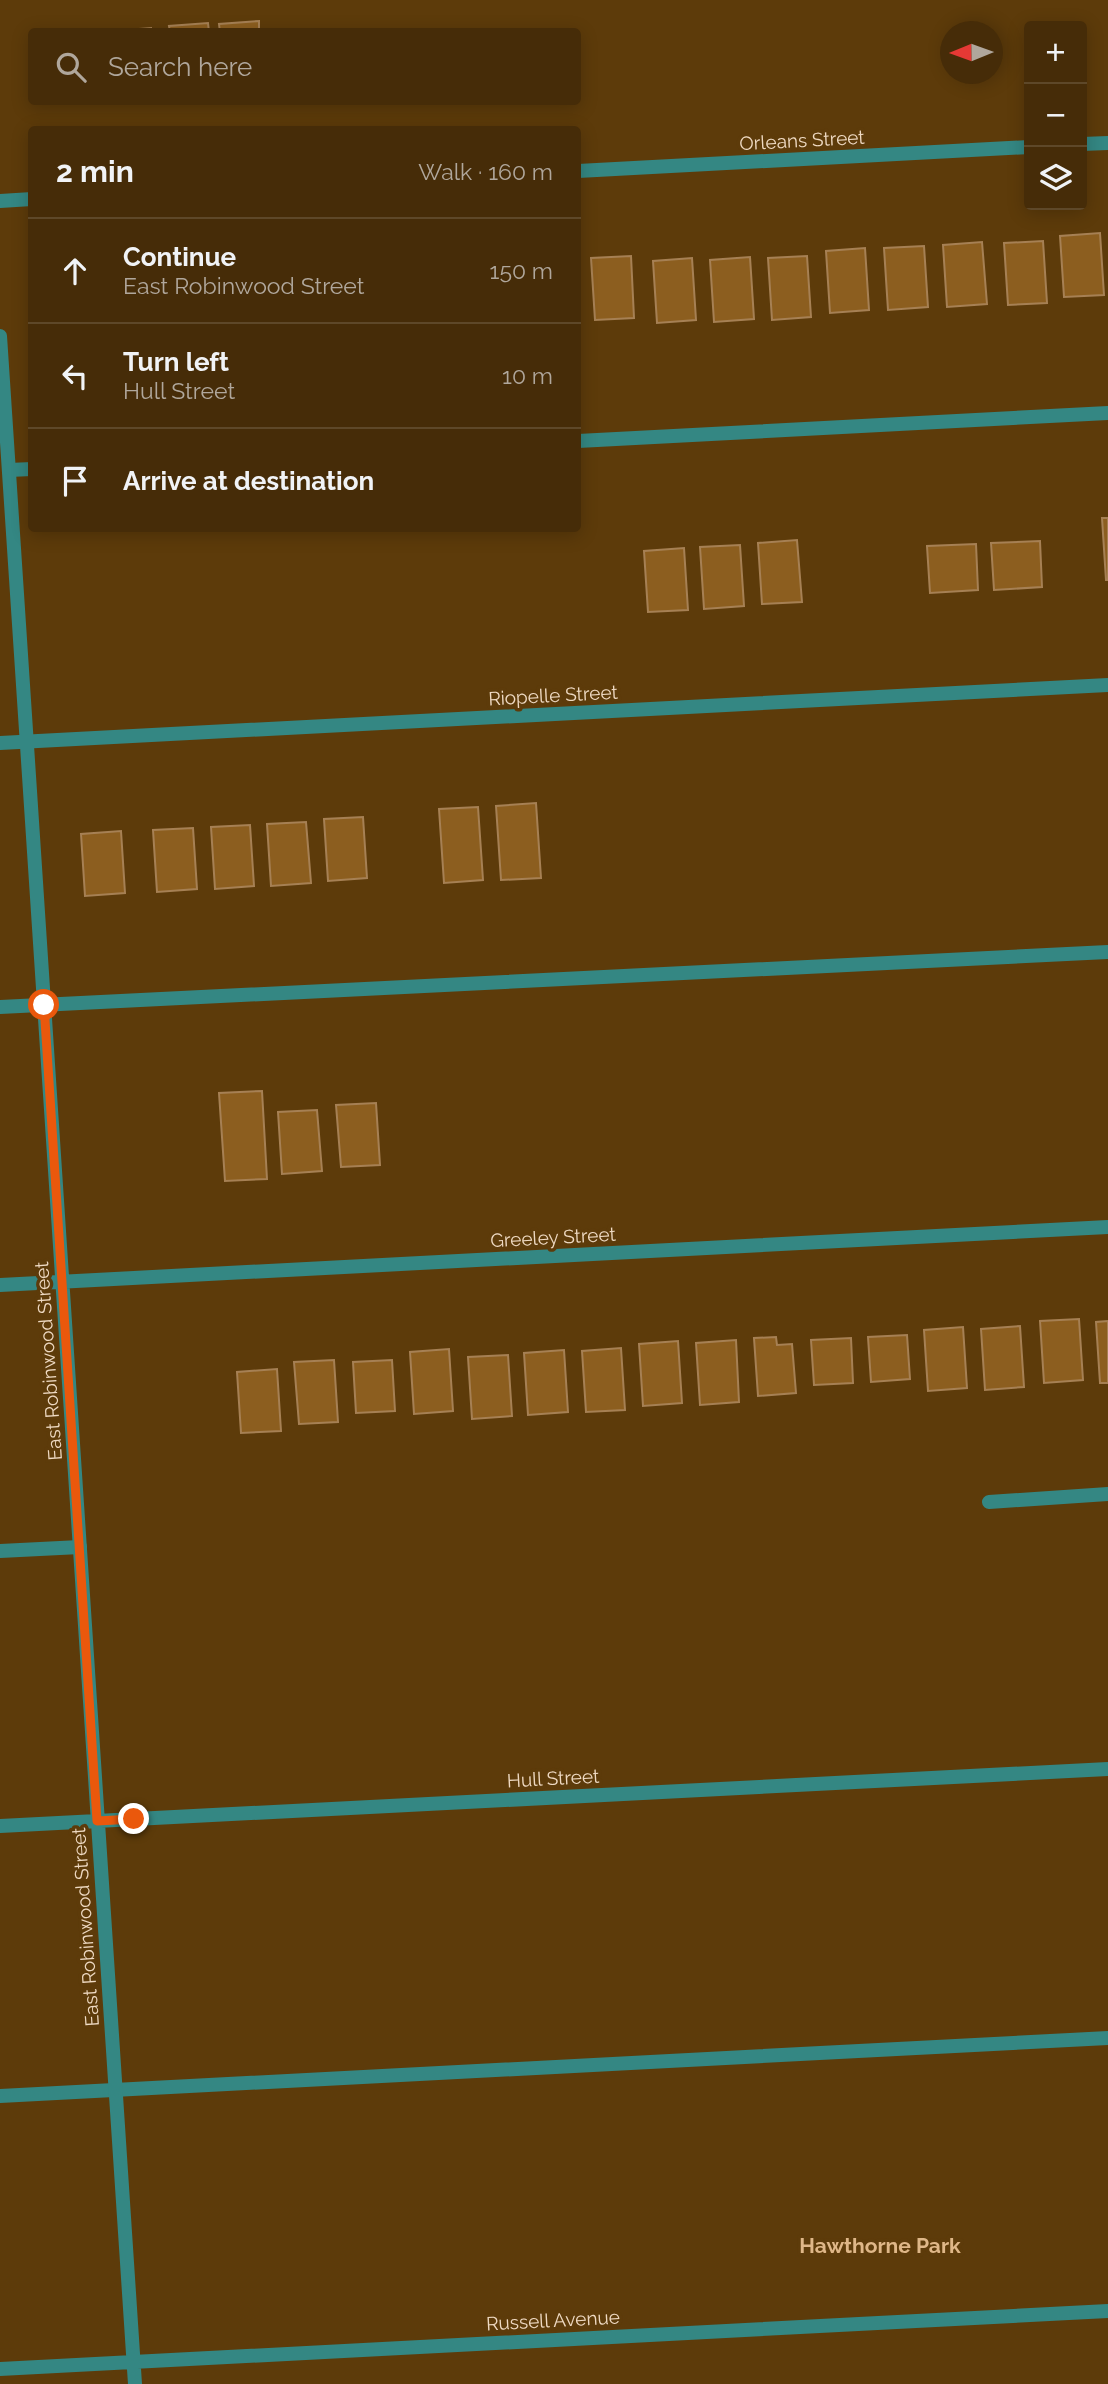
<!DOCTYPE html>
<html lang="en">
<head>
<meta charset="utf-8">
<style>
	body { margin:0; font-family:Raleway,sans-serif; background:#4d3412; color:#f1f3f6 }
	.controls { position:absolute; right:21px; top:21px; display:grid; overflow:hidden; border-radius:7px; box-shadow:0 4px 18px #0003 }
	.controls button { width:63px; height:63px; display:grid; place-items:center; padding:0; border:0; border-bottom:2px solid #5e4829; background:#462c08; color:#f1f3f6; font:35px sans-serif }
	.compass { position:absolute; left:940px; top:21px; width:63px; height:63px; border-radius:50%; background:#462c08; box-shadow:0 4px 18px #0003; rotate:269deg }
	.stop { position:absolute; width:21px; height:21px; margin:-16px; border:5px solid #ea580c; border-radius:50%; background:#fff }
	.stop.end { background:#ea580c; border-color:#fff; box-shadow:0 2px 7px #0008 }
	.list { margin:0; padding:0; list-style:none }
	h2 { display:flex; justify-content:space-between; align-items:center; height:91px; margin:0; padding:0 28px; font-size:30px }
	h2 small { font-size:23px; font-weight:400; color:#b0a79c }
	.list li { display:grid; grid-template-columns:46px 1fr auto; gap:21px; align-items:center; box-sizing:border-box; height:105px; padding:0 28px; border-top:2px solid #5e4829 }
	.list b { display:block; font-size:26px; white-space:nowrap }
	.list p { margin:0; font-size:23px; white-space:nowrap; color:#b0a79c }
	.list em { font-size:23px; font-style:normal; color:#b0a79c }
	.icon { flex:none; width:38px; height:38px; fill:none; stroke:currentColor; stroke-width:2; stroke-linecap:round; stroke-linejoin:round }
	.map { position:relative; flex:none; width:1108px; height:2384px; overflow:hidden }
	.search { position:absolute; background:#462c08; box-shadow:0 4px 18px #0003; left:28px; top:28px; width:553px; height:77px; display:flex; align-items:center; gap:18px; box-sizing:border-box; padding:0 24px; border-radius:7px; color:#b0a79c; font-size:26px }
	.panel { position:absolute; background:#462c08; box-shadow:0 4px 18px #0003; left:28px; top:126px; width:553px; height:406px; border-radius:7px }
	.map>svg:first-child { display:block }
	.building { fill:#8c5e1f; stroke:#a68054; stroke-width:2 }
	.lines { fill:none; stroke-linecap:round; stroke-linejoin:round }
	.service { stroke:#348783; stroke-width:14 }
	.minor { stroke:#348783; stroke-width:14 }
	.route { stroke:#ea580c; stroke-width:9 }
	.labels { text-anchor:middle; stroke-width:7; stroke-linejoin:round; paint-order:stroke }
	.street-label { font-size:19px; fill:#efdac3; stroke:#5d3b0a }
	.neighbourhood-label { font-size:21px; font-weight:bold; fill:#dfb788; stroke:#5d3b0a }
</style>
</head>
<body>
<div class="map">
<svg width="1108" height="2384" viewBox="0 0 1108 2384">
	<rect width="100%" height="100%" fill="#5d3b0a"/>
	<!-- building -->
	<path class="building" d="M259,21V32H220L219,24Z
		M208,23L209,32H170L169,26Z
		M151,28V32H112L111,31Z
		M1100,233L1104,295L1064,297L1060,236Z
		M1043,241L1047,303L1008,305L1004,243Z
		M982,242L987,304L947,307L943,245Z
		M924,246L928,307L888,310L884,248Z
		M865,248L869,310L830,313L826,251Z
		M631,256L634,318L595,320L591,258Z
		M807,256L811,317L772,320L768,258Z
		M750,257L754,319L714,322L710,260Z
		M692,258L696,320L657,323L653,261Z
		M1102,518H1108V580H1106Z
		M797,540L802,602L762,604L758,543Z
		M1040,541L1042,587L994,590L991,543Z
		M976,544L978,590L930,593L927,546Z
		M740,545L744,606L704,609L700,547Z
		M684,548L688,610L648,612L644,551Z
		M536,803L541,878L501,880L496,806Z
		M478,807L483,880L444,883L439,809Z
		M363,817L367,878L328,881L324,819Z
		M306,822L311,883L271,886L267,824Z
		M250,825L254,886L215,889L211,827Z
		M193,828L197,889L157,892L153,830Z
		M121,831L125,893L85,896L81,834Z
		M262,1091L267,1179L225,1181L219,1093Z
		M376,1103L380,1165L341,1167L336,1105Z
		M317,1110L322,1171L282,1174L278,1112Z
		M1079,1319L1083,1380L1044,1383L1040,1321Z
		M1108,1321V1383H1100L1096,1322Z
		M1020,1326L1024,1387L985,1390L981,1329Z
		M963,1327L967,1388L928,1391L924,1330Z
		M907,1335L910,1379L871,1382L868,1337Z
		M776,1337L777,1345L792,1344L796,1393L758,1396L754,1338Z
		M851,1338L853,1383L814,1385L811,1340Z
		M736,1340L739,1402L700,1405L696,1343Z
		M678,1341L682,1403L643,1406L639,1344Z
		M621,1348L625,1410L586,1412L582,1351Z
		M449,1349L453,1411L414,1414L410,1352Z
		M564,1350L568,1412L528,1415L524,1353Z
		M508,1355L512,1416L472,1419L468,1357Z
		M334,1360L338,1422L299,1424L294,1362Z
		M392,1360L395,1411L356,1413L353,1362Z
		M277,1369L281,1431L241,1433L237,1372Z"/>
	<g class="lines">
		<!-- service -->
		<path class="service" d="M578,441L1108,413
			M9,470L32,469
			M0,1007L1108,952
			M989,1502L1108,1494
			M0,1551L80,1547
			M0,2096L1108,2038"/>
		<!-- minor -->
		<path class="minor" d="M1082,144L1108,143
			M578,171L1029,147
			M0,201L32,199
			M0,336L135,2384
			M0,743L1108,685
			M0,1285L1108,1227
			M0,1826L1108,1769
			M0,2369L1108,2311"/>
	</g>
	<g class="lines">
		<!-- route -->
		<path class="route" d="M44,1005L97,1821L134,1819"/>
	</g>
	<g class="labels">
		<!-- street labels -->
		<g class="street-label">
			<text transform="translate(802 140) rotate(-3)" y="7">Orleans Street</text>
			<text transform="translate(553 695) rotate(-3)" y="7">Riopelle Street</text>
			<text transform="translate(553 1237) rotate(-3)" y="7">Greeley Street</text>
			<text transform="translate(48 1361) rotate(-94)" y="7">East Robinwood Street</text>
			<text transform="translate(553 1778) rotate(-3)" y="7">Hull Street</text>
			<text transform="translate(85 1927) rotate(-94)" y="7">East Robinwood Street</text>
			<text transform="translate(553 2320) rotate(-3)" y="7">Russell Avenue</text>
		</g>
		<!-- neighbourhood labels -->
		<g class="neighbourhood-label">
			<text x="880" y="2253">Hawthorne Park</text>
		</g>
	</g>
</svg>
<div class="controls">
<button>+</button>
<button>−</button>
<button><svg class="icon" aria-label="layers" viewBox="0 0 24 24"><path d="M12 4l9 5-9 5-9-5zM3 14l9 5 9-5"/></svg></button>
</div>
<svg class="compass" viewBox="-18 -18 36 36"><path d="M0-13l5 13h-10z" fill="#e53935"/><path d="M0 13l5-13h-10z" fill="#b0a79c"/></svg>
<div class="stop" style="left:44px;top:1005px"></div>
<div class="stop end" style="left:134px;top:1819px"></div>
<div class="search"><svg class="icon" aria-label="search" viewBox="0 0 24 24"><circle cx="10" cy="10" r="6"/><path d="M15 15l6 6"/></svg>Search here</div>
<section class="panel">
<h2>2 min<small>Walk · 160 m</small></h2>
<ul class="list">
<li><svg class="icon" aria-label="ahead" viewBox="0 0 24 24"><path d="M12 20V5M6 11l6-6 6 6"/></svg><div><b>Continue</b><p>East Robinwood Street</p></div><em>150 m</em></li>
<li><svg class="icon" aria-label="left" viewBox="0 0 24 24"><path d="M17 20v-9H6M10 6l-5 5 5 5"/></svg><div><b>Turn left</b><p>Hull Street</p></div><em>10 m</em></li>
<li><svg class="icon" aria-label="arrive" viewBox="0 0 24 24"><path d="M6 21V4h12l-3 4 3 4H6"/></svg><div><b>Arrive at destination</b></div></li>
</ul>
</section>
</div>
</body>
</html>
